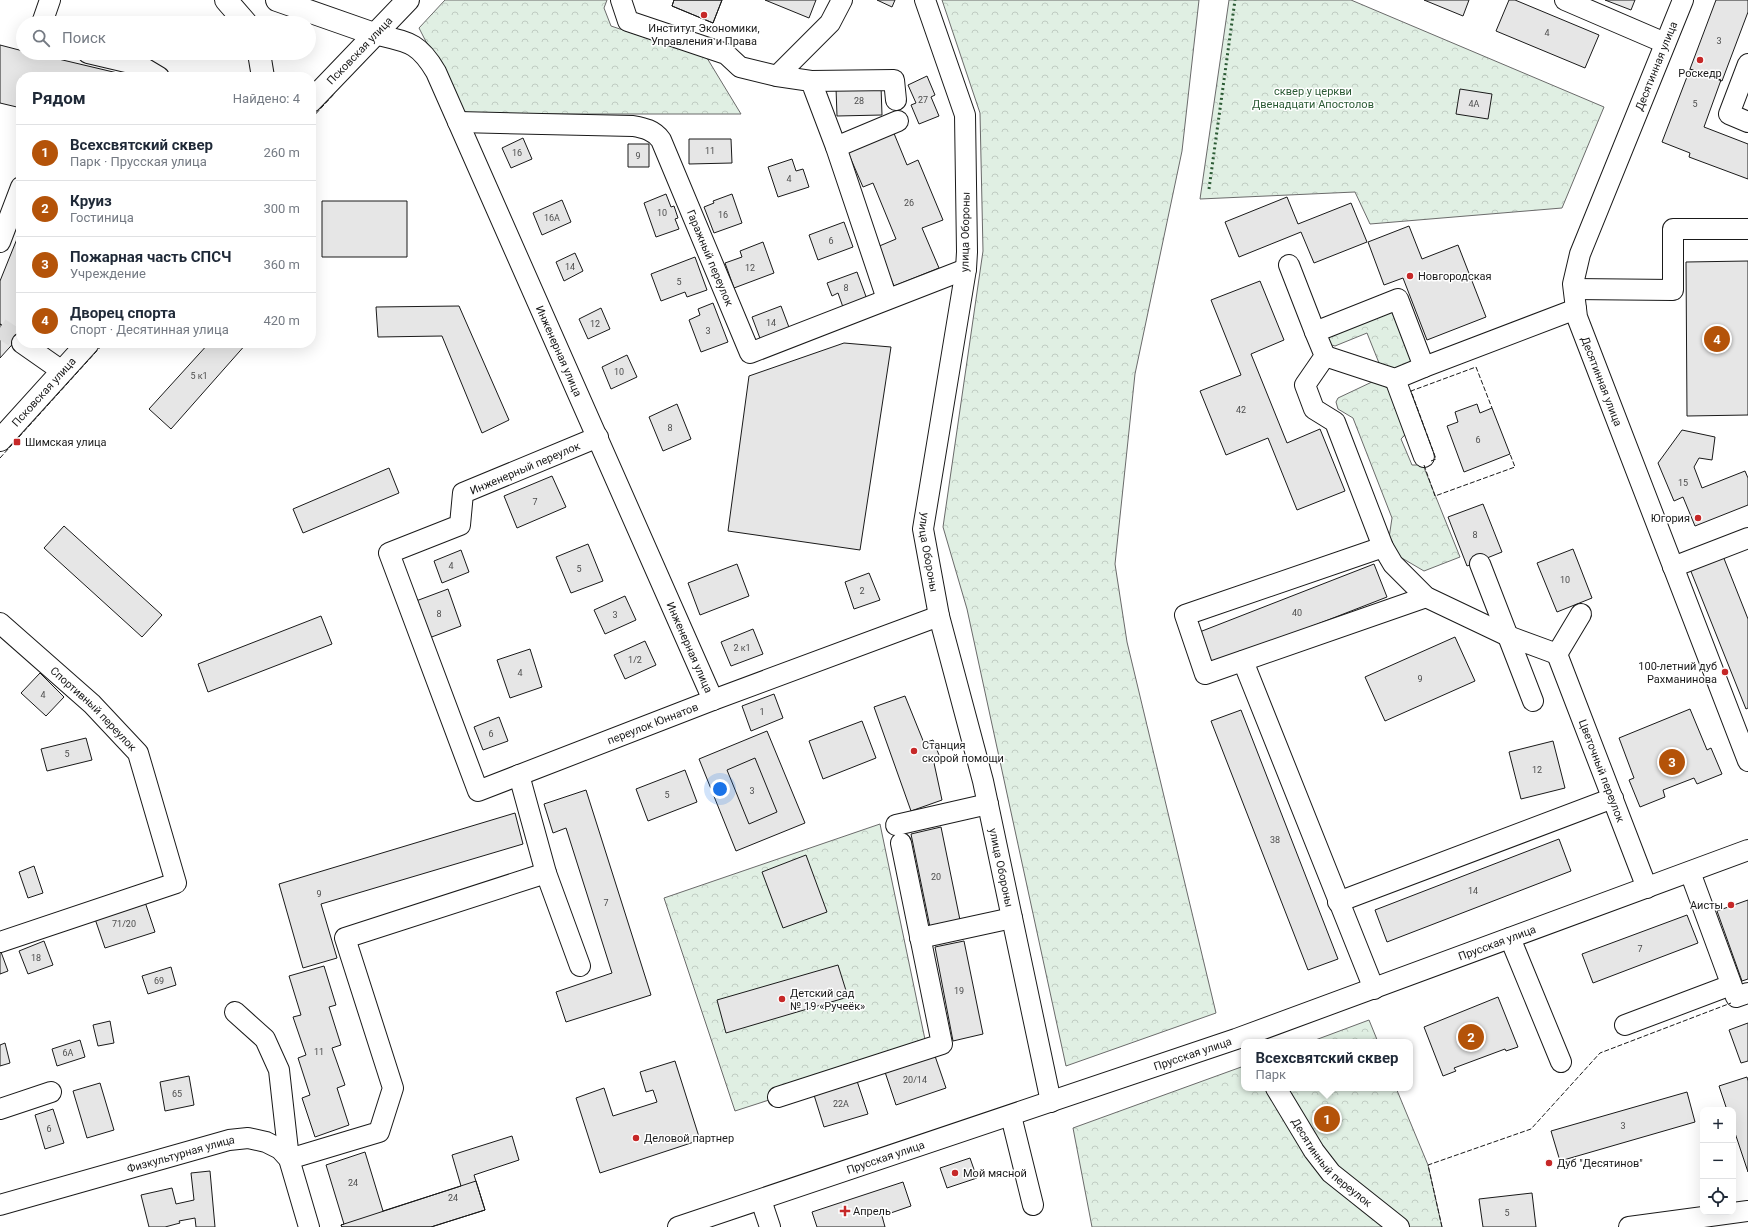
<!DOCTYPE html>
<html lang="ru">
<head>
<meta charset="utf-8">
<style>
	body { margin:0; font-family:Roboto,sans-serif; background:#f2f2f3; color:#1f2937 }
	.controls { position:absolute; right:12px; bottom:12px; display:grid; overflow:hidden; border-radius:8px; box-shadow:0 4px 16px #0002 }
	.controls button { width:36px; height:36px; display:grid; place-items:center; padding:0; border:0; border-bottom:1px solid #e0e1e3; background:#fff; color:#1f2937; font:20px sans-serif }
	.you { position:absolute; left:720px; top:789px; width:14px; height:14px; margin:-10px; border:3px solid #fff; border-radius:50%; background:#1a73e8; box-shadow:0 0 0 6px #1a73e833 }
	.badge { display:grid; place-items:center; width:26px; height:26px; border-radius:50%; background:#b45309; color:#fff; font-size:13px; font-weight:700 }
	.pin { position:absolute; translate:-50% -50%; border:2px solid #fff; box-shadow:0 1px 4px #0006 }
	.popup { position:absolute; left:1241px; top:1039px; width:172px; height:52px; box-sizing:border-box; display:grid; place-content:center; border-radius:8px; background:#fff; filter:drop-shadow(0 1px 3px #0005); font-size:13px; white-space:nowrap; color:#747a83 }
	.popup b { font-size:15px; color:#1f2937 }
	.popup::after { content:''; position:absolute; left:50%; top:100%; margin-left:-8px; border:8px solid transparent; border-top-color:#fff }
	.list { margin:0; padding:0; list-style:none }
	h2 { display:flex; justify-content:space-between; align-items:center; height:52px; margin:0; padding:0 16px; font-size:17px }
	h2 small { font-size:13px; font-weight:400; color:#747a83 }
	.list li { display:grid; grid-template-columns:26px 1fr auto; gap:12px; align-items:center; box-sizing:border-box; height:56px; padding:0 16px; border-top:1px solid #e0e1e3 }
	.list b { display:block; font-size:15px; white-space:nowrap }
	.list p { margin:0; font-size:13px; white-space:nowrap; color:#747a83 }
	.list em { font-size:13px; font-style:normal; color:#747a83 }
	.icon { flex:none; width:22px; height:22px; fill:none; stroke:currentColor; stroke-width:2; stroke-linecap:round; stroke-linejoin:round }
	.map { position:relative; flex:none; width:1748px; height:1227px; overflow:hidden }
	.search { position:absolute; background:#fff; box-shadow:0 4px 16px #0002; left:16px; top:16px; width:300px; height:44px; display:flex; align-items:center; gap:10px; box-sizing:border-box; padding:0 14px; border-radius:22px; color:#747a83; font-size:15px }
	.panel { position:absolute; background:#fff; box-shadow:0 4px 16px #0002; left:16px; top:72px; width:300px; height:276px; border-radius:16px }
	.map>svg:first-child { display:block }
	.forest { fill:url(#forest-crowns); stroke:#6a6a6a }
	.building { fill:#e6e6e6; stroke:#1a1a1a }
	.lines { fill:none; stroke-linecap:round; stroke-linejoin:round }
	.minor-tunnel { stroke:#ddd; stroke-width:20; stroke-dasharray:20 10; stroke-linecap:butt }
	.minor-casing { stroke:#1a1a1a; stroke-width:22 }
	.major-casing { stroke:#1a1a1a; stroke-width:24 }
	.minor { stroke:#fff; stroke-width:20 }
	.major { stroke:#fff; stroke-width:22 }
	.hedge { stroke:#2b5a34; stroke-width:3; stroke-dasharray:2 3; stroke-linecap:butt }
	.fence { stroke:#1a1a1a; stroke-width:1; stroke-dasharray:5 2; stroke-linecap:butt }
	.poi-dot { fill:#c62828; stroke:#fff; stroke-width:1.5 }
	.labels { text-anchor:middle; stroke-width:3; stroke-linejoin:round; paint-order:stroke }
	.number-label { font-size:9px; fill:#4d4d4d }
	.poi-label { font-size:11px; fill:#1a1a1a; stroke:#fff; text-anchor:start }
	.street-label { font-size:11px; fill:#1a1a1a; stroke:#fff }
	.park-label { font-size:11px; fill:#2b5a34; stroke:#fff }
</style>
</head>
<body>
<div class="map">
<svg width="1748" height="1227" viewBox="0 0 1748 1227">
	<defs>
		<pattern id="forest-crowns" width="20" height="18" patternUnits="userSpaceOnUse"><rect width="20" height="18" fill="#e0efe3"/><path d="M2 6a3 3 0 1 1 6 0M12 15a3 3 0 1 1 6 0" fill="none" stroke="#c0ccc2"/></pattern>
	</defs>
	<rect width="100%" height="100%" fill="#fff"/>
	<!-- forest -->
	<path class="forest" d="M445,0H607L604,8L611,26L707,58L741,114H463L419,28Z
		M942,0H1199L1182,151L1135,374L1115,564L1127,642L1216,1013L1066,1066L967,609L943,527L983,251L980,113Z
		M1229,0H1351L1604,107L1562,208L1370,224L1355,192L1200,199Z
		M1392,311L1413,359L1410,364L1392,370L1379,363L1367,333L1335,346L1328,344L1326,338Z
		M1374,381L1396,392L1410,430L1401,439L1412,465H1423L1460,557L1424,571L1395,554L1389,538L1392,518L1353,418L1338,409L1336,402L1338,398Z
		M880,824L927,1049L735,1111L664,898Z
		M1369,1020L1378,1042H1310Z
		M1244,1066V1088H1396L1428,1165L1442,1227H1092L1073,1128Z"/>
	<!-- building -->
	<path class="building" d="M674,0H722L713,23L672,6Z
		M674,0H722L713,23L672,6Z
		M765,0H816L809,18Z
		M877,0H895L892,7Z
		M1424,0H1469L1463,16Z
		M1509,0H1515L1599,35L1585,68L1496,31Z
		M1605,0H1635L1631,10Z
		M1716,0H1748V12L1722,81L1690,69Z
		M0,45L23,51V53H33L126,75V77H21V108L0,103Z
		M1690,69L1721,80L1704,127L1748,144V179L1689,157L1690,153L1662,142Z
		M927,76L935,95L931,97L939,116L919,124L911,105L916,103L908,85Z
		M881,86L882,115L837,116L836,88Z
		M1460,89L1492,94L1488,119L1456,114Z
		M893,131L907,165L918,160L943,220L922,228L939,268L894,286L877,247L896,239L873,183L863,187L847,150Z
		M523,138L532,159L511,168L502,148Z
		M689,139H731L732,163L689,164Z
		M628,144H649V167H628Z
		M792,159L796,171L803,169L809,187L778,197L768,167Z
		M666,194L671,207L674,206L678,218L675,219L679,229L656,237L644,203Z
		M732,194L742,223L714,233L704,207L714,203L713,201Z
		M1287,197L1298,224L1351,203L1367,242L1314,263L1301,232L1239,257L1225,222Z
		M562,200L571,222L542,235L533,213Z
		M322,201H407V257H322Z
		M844,222L853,247L818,260L809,235Z
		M1409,226L1422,259L1458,245L1486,317L1427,340L1403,278L1384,285L1368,242Z
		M21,229V332L19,337L0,324V281Z
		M763,242L774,273L734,288L725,263L742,257L740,251Z
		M575,253L583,271L564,281L556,262Z
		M695,257L707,290L687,297L685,292L661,301L651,274Z
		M1748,261V415L1687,416L1686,262Z
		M857,272L868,302L844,310L838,293L832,296L827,283Z
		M1260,281L1284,340L1251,354L1287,443L1320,429L1345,491L1297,510L1268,438L1226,455L1200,391L1241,375L1211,300Z
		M713,303L728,342L701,352L689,320L700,315L698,309Z
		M459,306L509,420L482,433L442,336L378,337L376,307Z
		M781,306L790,330L761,341L752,317Z
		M601,308L610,329L588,339L579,319Z
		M0,324L19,337L0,358Z
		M209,343H247L171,429L149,409Z
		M844,343L891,347L860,550L728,531L749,376Z
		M627,355L637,377L611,389L602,367Z
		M677,404L691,439L663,451L649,417Z
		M1477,404L1480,413L1492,408L1510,454L1464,472L1447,426L1458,422L1455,412Z
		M1682,430L1715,437L1712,460L1699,458L1694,467L1702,488L1745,471L1748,478V505L1695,526L1683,497L1674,501L1658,463Z
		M389,468L399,493L303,533L293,509Z
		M552,476L566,507L517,528L504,496Z
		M1483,504L1502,552L1467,566L1448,517Z
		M64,526L162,615L142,637L44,548Z
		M588,544L603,581L571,593L556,557Z
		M1573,549L1592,598L1557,612L1537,563Z
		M461,550L469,572L442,583L434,561Z
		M1721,551L1748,619V708L1746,709L1688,564Z
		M737,564L749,596L700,615L688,583Z
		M1374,564L1387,597L1210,666L1197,633Z
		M869,573L880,600L854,609L845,582Z
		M448,589L461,626L429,638L416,601Z
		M625,596L636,620L605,634L594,610Z
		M321,616L332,644L208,692L198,664Z
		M753,629L763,654L731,666L721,642Z
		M1455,637L1475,681L1385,721L1365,677Z
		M645,641L656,665L625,679L614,655Z
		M530,649L542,687L510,698L497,660Z
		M40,673L64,697L46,716L21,693Z
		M774,694L783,718L751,731L742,706Z
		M905,696L924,743L933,740L941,760L934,763L942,800L911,811L874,707Z
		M1690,709L1707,750L1711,748L1722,774L1697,784L1694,778L1663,790L1665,797L1640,807L1629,780L1634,778L1619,738Z
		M1241,710L1338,959L1308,970L1211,721Z
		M499,717L508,741L483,750L474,727Z
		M862,721L876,758L823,779L809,741Z
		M767,731L805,823L736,851L699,759Z
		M86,738L92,760L47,771L41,749Z
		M1553,741L1565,788L1521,799L1509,752Z
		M755,758L777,812L749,824L727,770Z
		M685,770L697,802L648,821L636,789Z
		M586,790L651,995L566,1022L556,992L612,973L566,828L553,833L544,804Z
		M515,813L523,844L321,904L337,958L303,968L279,884Z
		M941,827L960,920L930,927L911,834Z
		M1559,839L1571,871L1387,942L1375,910Z
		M806,855L827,912L783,928L762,872Z
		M34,866L43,893L28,898L19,872Z
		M144,899L155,932L105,948L94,916Z
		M1748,900V979L1742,981L1717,911Z
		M1687,915L1698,943L1593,983L1582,954Z
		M44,941L53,965L28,974L19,951Z
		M964,941L983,1034L953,1041L935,947Z
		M0,952H1L8,971L0,974Z
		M838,965L848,997L726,1033L717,1000Z
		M324,966L336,1005L329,1007L341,1045L332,1048L345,1085L337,1088L349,1125L315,1137L302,1098L310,1095L298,1058L306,1055L293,1017L301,1015L289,976Z
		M171,967L176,985L148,994L142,976Z
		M1498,997L1518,1047L1506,1051L1505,1049L1454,1068L1456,1071L1443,1076L1424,1027Z
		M110,1021L114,1043L98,1046L93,1025Z
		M1748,1023V1061L1741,1063L1729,1030Z
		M80,1040L85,1057L57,1066L52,1049Z
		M5,1043L10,1063L0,1066V1045Z
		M935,1056L946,1088L896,1105L885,1072Z
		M675,1061L700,1140L600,1173L576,1098L604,1088L613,1116L657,1102L653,1090L646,1092L640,1072Z
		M189,1076L194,1105L165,1111L160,1082Z
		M1747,1077L1748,1081V1172L1733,1127V1110H1727L1719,1086Z
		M857,1081L868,1114L824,1127L814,1095Z
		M100,1083L114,1130L87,1138L73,1091Z
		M1687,1092L1695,1122L1560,1161L1551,1131Z
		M53,1109L64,1143L45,1149L35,1115Z
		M512,1136L519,1160L474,1175L485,1210L431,1227H342L341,1225L344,1224L326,1165L365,1152L383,1211L461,1186L452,1155Z
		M970,1158L977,1178L947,1188L940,1168Z
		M210,1171L215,1227H196L195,1218L179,1221L180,1223L165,1227H149L141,1195L172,1188L176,1204L194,1200L191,1173Z
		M476,1181L485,1210L431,1227H342L341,1225Z
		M903,1182L911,1206L882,1216L885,1227H817L812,1212Z
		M1532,1193L1536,1227H1483L1479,1199Z"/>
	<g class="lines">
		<!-- minor-tunnel -->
		<path class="minor-tunnel" d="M0,328L14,337"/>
		<!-- minor casing -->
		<g class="minor-casing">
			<g id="minor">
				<path d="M621,0L628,21L726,54L740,67L777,76L811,81L836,147L887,299"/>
				<path id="s1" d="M925,0L965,115L967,252L966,269L923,529L939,616L983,781L1051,1102"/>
				<path d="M1565,0L1665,43"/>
				<path id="s2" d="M1683,0L1580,254L1573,284L1577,317L1748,761"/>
				<path d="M42,23L50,0"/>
				<path id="s3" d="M374,34C407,42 418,41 436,72L713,700"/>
				<path d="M88,53L139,65L159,77"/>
				<path d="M1748,64L1729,114L1748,122"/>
				<path d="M777,76L830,23L842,0"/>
				<path d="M811,81L894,80L896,100"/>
				<path id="s4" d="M458,122L633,126C644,128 654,130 661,140L750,353L966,269"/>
				<path d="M836,147L898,121"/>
				<path d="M0,242L21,187"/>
				<path d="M1289,265L1315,332"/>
				<path d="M1574,289L1673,290V229H1748"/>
				<path d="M22,343L62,371"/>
				<path d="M1325,356L1395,379L1424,367"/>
				<path d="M1395,379L1424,457"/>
				<path id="s5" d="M598,437L463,493L460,525L389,553L478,791L713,700L939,616"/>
				<path d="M1383,547L1185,615L1205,674L1426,597"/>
				<path d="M1480,564L1533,701"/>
				<path d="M1673,567L1748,538"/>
				<path id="s6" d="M0,623L92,704L138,753L176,883L0,942"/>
				<path d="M1557,654L1508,636L1426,597L1393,564L1383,547L1335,422L1314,409L1305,385L1325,356L1315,332L1398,299L1424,367L1576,309"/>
				<path id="s7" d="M1557,654L1647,888"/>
				<path d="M1557,654L1581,614"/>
				<path d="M1243,661L1374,989"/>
				<path d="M519,775L546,873L580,966"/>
				<path d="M896,825L988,804"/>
				<path d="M1690,872L1736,997L1748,993"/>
				<path d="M1338,902L1613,798"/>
				<path d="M920,938L1012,918"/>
				<path d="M1510,938L1561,1062"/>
				<path d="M235,1012L265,1039L279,1070L289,1159L379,1132L393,1088L345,938L546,873"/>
				<path d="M1625,1025L1731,985"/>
				<path id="s8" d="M1276,1088L1314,1151L1331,1173L1399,1227"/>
				<path d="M778,1097L942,1044L901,843"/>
				<path d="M0,1109L51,1092"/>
				<path d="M1011,1116L1033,1205"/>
				<path d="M761,1200L770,1227"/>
				<path id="s9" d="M0,1205L229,1140L248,1138L266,1142L280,1149L289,1159L309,1227"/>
				<path id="s10" d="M678,1227L1236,1039L1748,850"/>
				<path d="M1629,1227L1748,1211"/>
			</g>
		</g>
		<!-- major casing -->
		<g class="major-casing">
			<g id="major">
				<path d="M226,0L246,23"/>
				<path d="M277,0L374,34"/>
				<path d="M259,53L263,77"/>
				<path id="s11" d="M311,101L408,0"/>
				<path id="s12" d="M0,440L88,343"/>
			</g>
		</g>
		<!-- minor -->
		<use href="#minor" class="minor"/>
		<!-- major -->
		<use href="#major" class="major"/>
		<!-- hedge -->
		<path class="hedge" d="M1209,189L1235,0"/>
		<!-- fence -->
		<path class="fence" d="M311,119L335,93
			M0,458L104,343
			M1431,461L1436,459L1411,391L1476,367L1492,408
			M1424,465L1435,496L1515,467L1510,454
			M1442,1227L1428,1165L1531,1129L1600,1053L1731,1003"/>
	</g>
	<!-- markers -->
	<g class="poi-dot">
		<circle cx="704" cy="15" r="4"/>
		<circle cx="1700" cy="60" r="4"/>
		<circle cx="1410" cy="276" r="4"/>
		<rect x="13" y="438" width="8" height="8" rx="2"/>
		<circle cx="1698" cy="518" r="4"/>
		<circle cx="1725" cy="672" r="4"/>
		<circle cx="914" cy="751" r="4"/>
		<circle cx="1731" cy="905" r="4"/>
		<circle cx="782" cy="999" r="4"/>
		<circle cx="636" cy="1138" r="4"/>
		<circle cx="1549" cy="1163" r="4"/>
		<circle cx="955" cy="1173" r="4"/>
		<path d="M843 1205h4v4h4v4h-4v4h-4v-4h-4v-4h4z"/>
	</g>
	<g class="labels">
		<!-- number labels -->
		<g class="number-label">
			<text x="1547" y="36">4</text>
			<text x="1719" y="44">3</text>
			<text x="923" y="103">27</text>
			<text x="859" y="104">28</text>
			<text x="1474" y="107">4А</text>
			<text x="1695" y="107">5</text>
			<text x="710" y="154">11</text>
			<text x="517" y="156">16</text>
			<text x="638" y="159">9</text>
			<text x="789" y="182">4</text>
			<text x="909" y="206">26</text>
			<text x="662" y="216">10</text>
			<text x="723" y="218">16</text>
			<text x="552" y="221">16А</text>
			<text x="831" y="244">6</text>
			<text x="570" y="270">14</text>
			<text x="750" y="271">12</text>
			<text x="679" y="285">5</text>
			<text x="846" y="291">8</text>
			<text x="771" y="326">14</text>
			<text x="595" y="327">12</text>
			<text x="708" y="334">3</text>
			<text x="619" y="375">10</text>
			<text x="199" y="379">5 к1</text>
			<text x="1241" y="413">42</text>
			<text x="670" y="431">8</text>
			<text x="1478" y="443">6</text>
			<text x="1683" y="486">15</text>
			<text x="535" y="505">7</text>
			<text x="1475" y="538">8</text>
			<text x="451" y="569">4</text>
			<text x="579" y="572">5</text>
			<text x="1565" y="583">10</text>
			<text x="862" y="594">2</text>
			<text x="1297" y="616">40</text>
			<text x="439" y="617">8</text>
			<text x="615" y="618">3</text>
			<text x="742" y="651">2 к1</text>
			<text x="635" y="663">1/2</text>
			<text x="520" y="676">4</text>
			<text x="1420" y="682">9</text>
			<text x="43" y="698">4</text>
			<text x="762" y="715">1</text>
			<text x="491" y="737">6</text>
			<text x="67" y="757">5</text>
			<text x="1537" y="773">12</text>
			<text x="752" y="794">3</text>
			<text x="667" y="798">5</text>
			<text x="1275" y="843">38</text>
			<text x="936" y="880">20</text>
			<text x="1473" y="894">14</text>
			<text x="319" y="897">9</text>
			<text x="606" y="906">7</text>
			<text x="124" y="927">71/20</text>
			<text x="1640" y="952">7</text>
			<text x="36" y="961">18</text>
			<text x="159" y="984">69</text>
			<text x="959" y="994">19</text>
			<text x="319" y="1055">11</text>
			<text x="68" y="1056">6А</text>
			<text x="915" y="1083">20/14</text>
			<text x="177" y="1097">65</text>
			<text x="841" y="1107">22А</text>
			<text x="1623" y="1129">3</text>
			<text x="49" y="1132">6</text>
			<text x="353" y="1186">24</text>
			<text x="453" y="1201">24</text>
			<text x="1507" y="1216">5</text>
		</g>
		<!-- poi labels -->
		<g class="poi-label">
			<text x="704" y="32" text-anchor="middle">Институт Экономики,<tspan x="704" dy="13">Управления и Права</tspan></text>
			<text x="1700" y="77" text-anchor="middle">Роскедр</text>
			<text x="1418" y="280">Новгородская</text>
			<text x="25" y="446">Шимская улица</text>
			<text x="1690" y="522" text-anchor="end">Югория</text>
			<text x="1717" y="670" text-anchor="end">100-летний дуб<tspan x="1717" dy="13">Рахманинова</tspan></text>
			<text x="922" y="749">Станция<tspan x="922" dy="13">скорой помощи</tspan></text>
			<text x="1723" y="909" text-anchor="end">Аисты</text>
			<text x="790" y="997">Детский сад<tspan x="790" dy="13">№ 19 «Ручеёк»</tspan></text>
			<text x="644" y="1142">Деловой партнер</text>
			<text x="1557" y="1167">Дуб "Десятинов"</text>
			<text x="963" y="1177">Мой мясной</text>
			<text x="853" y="1215">Апрель</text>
		</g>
		<!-- street labels -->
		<g class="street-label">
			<text dy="4" stroke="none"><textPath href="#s11" startOffset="70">Псковская улица</textPath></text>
			<text transform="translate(1656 66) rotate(-68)" y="4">Десятинная улица</text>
			<text transform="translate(965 232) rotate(-89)" y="4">улица Обороны</text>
			<text dy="4" stroke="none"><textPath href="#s4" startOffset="335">Гаражный переулок</textPath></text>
			<text dy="4" stroke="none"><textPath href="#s3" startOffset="381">Инженерная улица</textPath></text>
			<text dy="4" stroke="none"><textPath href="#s2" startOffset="407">Десятинная улица</textPath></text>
			<text dy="4" stroke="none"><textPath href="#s12" startOffset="65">Псковская улица</textPath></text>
			<text transform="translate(525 468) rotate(-23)" y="4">Инженерный переулок</text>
			<text dy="4" stroke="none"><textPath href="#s1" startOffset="563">улица Обороны</textPath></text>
			<text dy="4" stroke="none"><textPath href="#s3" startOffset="705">Инженерная улица</textPath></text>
			<text dy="4" stroke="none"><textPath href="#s6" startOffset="127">Спортивный переулок</textPath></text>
			<text dy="4" stroke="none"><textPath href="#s5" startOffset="696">переулок Юннатов</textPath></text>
			<text dy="4" stroke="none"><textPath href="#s7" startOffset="125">Цветочный переулок</textPath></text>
			<text dy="4" stroke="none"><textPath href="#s1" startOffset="887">улица Обороны</textPath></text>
			<text dy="4" stroke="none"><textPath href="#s10" startOffset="867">Прусская улица</textPath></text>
			<text dy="4" stroke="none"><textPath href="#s10" startOffset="543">Прусская улица</textPath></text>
			<text dy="4" stroke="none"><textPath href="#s9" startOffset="188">Физкультурная улица</textPath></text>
			<text dy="4" stroke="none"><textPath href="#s10" startOffset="219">Прусская улица</textPath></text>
			<text dy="4" stroke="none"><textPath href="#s8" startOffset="94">Десятинный переулок</textPath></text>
		</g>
		<!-- park labels -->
		<g class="park-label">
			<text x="1313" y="95">сквер у церкви<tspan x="1313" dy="13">Двенадцати Апостолов</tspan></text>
		</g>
	</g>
</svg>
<div class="controls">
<button>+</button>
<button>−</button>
<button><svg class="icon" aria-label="locate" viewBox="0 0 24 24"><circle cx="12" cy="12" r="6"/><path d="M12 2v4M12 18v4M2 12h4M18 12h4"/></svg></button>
</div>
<div class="you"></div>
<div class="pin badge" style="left:1327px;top:1119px">1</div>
<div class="popup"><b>Всехсвятский сквер</b>Парк</div>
<div class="pin badge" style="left:1471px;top:1037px">2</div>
<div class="pin badge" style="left:1672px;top:762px">3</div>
<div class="pin badge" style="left:1717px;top:339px">4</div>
<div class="search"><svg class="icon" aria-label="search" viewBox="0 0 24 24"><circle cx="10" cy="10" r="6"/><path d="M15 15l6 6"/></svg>Поиск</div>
<section class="panel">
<h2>Рядом<small>Найдено: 4</small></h2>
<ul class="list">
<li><span class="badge">1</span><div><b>Всехсвятский сквер</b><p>Парк · Прусская улица</p></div><em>260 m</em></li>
<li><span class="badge">2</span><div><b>Круиз</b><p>Гостиница</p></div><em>300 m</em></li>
<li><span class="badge">3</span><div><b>Пожарная часть СПСЧ</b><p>Учреждение</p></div><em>360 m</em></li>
<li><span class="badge">4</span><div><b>Дворец спорта</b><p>Спорт · Десятинная улица</p></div><em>420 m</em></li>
</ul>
</section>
</div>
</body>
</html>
